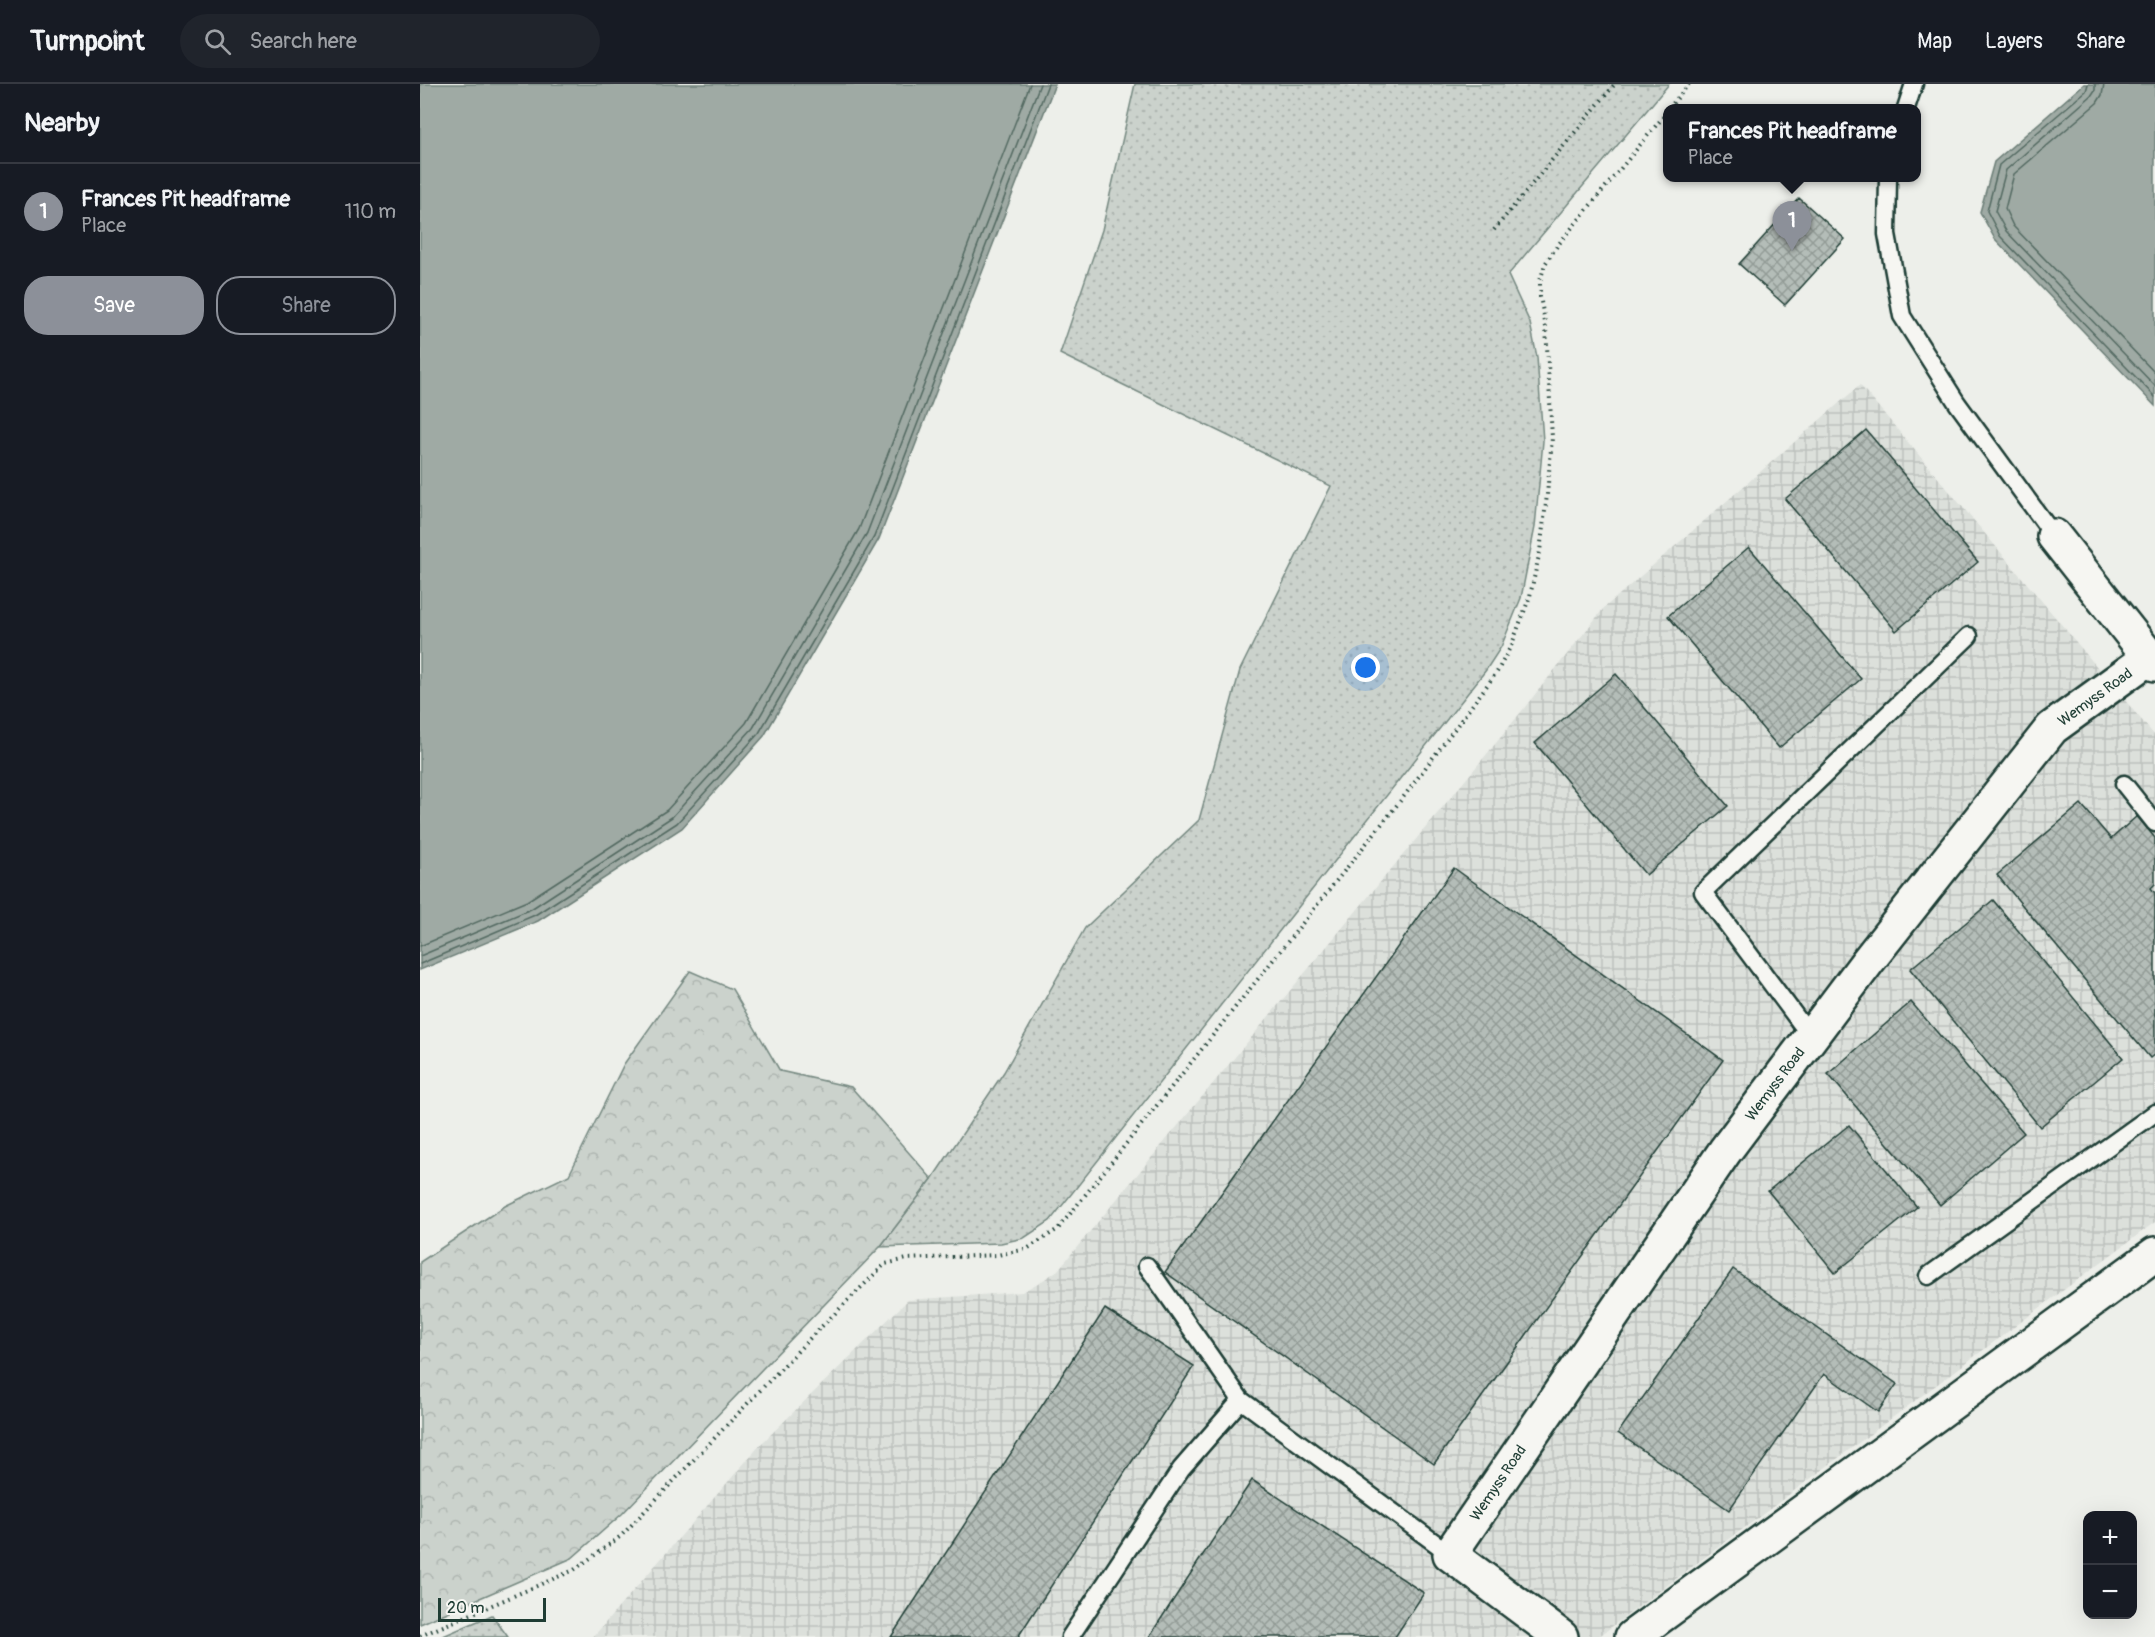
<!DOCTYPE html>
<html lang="en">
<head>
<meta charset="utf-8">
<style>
	body { margin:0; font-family:Pangolin,sans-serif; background:#20242c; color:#f1f3f6 }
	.controls { position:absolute; right:18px; bottom:18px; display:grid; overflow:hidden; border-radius:12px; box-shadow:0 6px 24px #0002 }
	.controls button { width:54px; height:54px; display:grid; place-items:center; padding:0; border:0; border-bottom:2px solid #363941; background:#171b24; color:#f1f3f6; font:30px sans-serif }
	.scale { position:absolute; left:18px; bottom:15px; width:108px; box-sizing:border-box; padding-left:6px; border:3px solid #1f3d34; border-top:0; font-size:16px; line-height:21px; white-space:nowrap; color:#1f3d34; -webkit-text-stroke:4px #f6f6f2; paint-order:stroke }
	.you { position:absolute; left:946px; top:584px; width:21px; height:21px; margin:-15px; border:4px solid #fff; border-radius:50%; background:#1a73e8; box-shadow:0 0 0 9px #1a73e833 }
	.badge { display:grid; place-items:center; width:39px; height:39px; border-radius:50%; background:#8c9099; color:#fff; font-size:20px; font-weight:700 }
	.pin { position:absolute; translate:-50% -50px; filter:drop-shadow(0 2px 3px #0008) }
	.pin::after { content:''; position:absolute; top:32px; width:21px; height:18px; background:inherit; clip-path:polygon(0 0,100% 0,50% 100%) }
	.popup { position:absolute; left:1243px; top:20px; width:258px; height:78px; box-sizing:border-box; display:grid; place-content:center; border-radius:12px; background:#171b24; filter:drop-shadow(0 2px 4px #0005); font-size:20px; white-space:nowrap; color:#9ea1a6 }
	.popup b { font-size:22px; color:#f1f3f6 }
	.popup::after { content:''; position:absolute; left:50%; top:100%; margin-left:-12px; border:12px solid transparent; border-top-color:#171b24 }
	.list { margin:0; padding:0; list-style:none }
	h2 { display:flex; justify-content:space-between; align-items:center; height:78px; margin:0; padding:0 24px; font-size:26px }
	h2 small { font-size:20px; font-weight:400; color:#9ea1a6 }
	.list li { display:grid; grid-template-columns:39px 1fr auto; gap:18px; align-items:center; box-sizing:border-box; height:96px; padding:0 24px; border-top:2px solid #363941 }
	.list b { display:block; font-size:22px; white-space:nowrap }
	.list p { margin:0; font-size:20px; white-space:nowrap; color:#9ea1a6 }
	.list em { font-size:20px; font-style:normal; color:#9ea1a6 }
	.actions { display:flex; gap:12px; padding:18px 24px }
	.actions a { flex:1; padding:14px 0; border:2px solid #8c9099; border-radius:24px; text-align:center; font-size:21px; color:#8c9099 }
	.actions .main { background:#8c9099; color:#fff }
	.icon { flex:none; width:33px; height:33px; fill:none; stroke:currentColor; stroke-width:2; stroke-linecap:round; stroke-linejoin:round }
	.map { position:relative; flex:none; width:1735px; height:1553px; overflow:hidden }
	header { display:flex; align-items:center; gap:36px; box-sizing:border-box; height:84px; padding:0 30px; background:#171b24; border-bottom:2px solid #363941 }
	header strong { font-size:28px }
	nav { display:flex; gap:33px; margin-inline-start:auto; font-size:21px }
	.search { width:420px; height:54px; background:#20242c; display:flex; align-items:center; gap:15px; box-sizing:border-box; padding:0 21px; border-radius:33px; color:#9ea1a6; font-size:22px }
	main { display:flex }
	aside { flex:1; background:#171b24 }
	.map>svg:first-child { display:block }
	.industrial { fill:url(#industrial-grid) }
	.grass { fill:url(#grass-dots); stroke:#758880; stroke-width:1.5 }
	.forest { fill:url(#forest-crowns); stroke:#758880; stroke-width:1.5 }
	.water { fill:#9faaa4; stroke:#6c7e77; stroke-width:1.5 }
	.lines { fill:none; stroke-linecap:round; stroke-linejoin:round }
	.shore { stroke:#526961; stroke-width:1.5 }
	.building { fill:url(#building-cross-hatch); stroke:#1f3d34; stroke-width:1.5 }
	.lane-casing { stroke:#1f3d34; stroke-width:21 }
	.street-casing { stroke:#1f3d34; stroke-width:38 }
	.path { stroke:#1f3d34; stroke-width:4; stroke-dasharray:1.5 4.5; stroke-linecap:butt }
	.lane { stroke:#f6f6f2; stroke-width:16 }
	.street { stroke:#f6f6f2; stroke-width:33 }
	.labels { text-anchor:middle; stroke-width:4.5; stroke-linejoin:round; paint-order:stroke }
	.street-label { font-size:15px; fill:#1f3d34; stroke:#f6f6f2 }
</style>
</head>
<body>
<header>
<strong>Turnpoint</strong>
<div class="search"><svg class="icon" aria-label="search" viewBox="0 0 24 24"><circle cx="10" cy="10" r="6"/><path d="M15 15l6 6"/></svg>Search here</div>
<nav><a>Map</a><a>Layers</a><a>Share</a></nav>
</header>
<main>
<aside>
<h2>Nearby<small></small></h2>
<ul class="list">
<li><span class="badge">1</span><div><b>Frances Pit headframe</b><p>Place</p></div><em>110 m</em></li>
</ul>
<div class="actions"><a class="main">Save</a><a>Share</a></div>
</aside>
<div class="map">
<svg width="1735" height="1553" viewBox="0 0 1735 1553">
	<defs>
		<pattern id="industrial-grid" width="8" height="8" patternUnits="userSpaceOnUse" patternTransform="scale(1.5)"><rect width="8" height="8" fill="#dce0db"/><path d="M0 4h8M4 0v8" fill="none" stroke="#bcc1bd"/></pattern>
		<pattern id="grass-dots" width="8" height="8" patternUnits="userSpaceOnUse" patternTransform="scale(1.5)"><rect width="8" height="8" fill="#cbd2cc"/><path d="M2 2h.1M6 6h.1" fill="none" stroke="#aeb5b0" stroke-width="1.8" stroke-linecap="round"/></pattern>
		<pattern id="forest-crowns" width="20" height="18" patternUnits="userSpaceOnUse" patternTransform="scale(1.5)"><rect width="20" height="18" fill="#cbd2cc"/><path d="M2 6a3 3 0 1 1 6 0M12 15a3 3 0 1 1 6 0" fill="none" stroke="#aeb5b0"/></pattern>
		<pattern id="building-cross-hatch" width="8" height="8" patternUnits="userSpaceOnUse" patternTransform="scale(1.5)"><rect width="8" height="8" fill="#b4bdb8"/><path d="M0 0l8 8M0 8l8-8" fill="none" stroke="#929b96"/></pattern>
	</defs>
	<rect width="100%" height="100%" fill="#edefea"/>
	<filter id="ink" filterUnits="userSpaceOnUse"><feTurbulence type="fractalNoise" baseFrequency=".0167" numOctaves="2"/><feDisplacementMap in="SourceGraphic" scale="12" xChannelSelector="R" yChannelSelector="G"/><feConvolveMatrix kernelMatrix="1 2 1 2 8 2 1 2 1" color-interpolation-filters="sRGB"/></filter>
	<g filter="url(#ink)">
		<!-- industrial -->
		<path class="industrial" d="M1440,301L1735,652V1138L1178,1553H173L341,1360L488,1216L602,1208L625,1195L638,1186L1081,653L1184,524Z"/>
		<!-- grass -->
		<path class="grass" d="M715,0H1249L1088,191L1110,239L1117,273L1123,357L1115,443L1101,514L1081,563L1066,586L630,1137L604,1154L581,1159L460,1163L512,1095L584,988L665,844L779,736L820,586L911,402L640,270L682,146Z
			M72,1531L88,1553H21Z"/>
		<!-- forest -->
		<path class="forest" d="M270,887L312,905L360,987L431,1003L512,1095L460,1163L202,1430L152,1474L0,1540V1178L85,1122L149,1091L204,980Z"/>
		<!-- water -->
		<path class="water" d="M0,0H635L459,455L344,652L262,744L118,837L0,886Z
			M1664,0H1735V322L1575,155L1560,128L1574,78Z"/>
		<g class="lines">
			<!-- shore -->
			<path class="shore" d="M1668,0L1666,7L1579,81L1567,127L1580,152L1735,313
				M1675,0V6L1671,12L1586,86L1575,127L1586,147L1735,302
				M1684,0L1682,11L1677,19L1594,90L1585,125L1593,142L1735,289
				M0,862L107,817L247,726L326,639L439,445L610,0
				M0,872L111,825L252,733L333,644L447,449L620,0
				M0,880L115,831L257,739L339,649L454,453L628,0"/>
		</g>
		<!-- building -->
		<path class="building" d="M1379,114L1425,155L1365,221L1319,180Z
			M1446,346L1558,478L1476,547L1365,415Z
			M1329,463L1441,595L1359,664L1248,532Z
			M1196,590L1308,722L1226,791L1115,659Z
			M1661,720L1691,755L1717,732L1735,754V800L1731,804L1735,809V970L1730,974L1577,791Z
			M1034,784L1303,976L1014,1380L745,1188Z
			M1573,816L1703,974L1620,1043L1490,885Z
			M1491,918L1604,1049L1520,1121L1408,990Z
			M1429,1041L1497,1123L1415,1189L1348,1107Z
			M1313,1185L1477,1300L1458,1328L1404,1290L1309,1426L1198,1349Z
			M685,1225L774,1282L598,1553H471Z
			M832,1396L1004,1509L975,1553H729Z"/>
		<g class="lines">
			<!-- lane casing -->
			<g class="lane-casing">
				<path id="lane" d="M1486,24L1494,0
					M1468,94L1467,150L1482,232L1537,319L1634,452
					M1704,700L1735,739
					M1391,953L1283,808L1549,552
					M727,1182L821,1316
					M1508,1192L1735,1029
					M650,1553L761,1385L821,1316L1030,1470"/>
			</g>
			<!-- street casing -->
			<g class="street-casing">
				<path id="street" d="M1634,452L1735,580
					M1141,1553L1030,1470L1305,1067L1448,877L1632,644L1730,573
					M1212,1553L1735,1170"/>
			</g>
			<!-- path -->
			<path class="path" d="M1249,24L1269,0
				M1074,146L1195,0
				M0,1552L154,1486L201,1452L394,1250L465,1180L487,1175L577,1171L607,1165L638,1145L985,711L1077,588L1092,560L1110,512L1120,467L1127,411L1132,354L1126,243L1120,213V197L1125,180L1137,162L1248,27"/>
			<!-- lane -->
			<use href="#lane" class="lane"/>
			<!-- street -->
			<use href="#street" class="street"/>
		</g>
	</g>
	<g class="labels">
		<!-- street labels -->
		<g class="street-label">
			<text transform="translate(1675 613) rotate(-36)" y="5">Wemyss Road</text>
			<text transform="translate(1355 1000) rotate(-53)" y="5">Wemyss Road</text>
			<text transform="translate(1078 1399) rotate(-56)" y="5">Wemyss Road</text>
		</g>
	</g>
</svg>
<div class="controls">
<button>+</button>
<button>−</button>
</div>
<div class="scale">20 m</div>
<div class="you"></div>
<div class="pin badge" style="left:1372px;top:167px">1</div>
<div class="popup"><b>Frances Pit headframe</b>Place</div>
</div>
</main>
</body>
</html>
